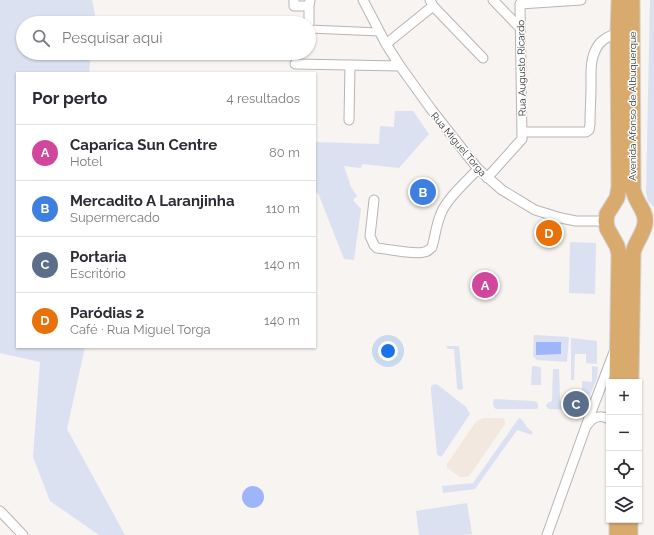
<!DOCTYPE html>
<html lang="pt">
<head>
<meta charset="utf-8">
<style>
	body { margin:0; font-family:Raleway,sans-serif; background:#f2f2f3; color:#2b2b33 }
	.controls { position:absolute; right:12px; bottom:12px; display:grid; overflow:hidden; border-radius:0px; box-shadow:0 1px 3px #0004 }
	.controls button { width:36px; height:36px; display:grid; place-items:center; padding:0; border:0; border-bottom:1px solid #e1e1e2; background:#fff; color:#2b2b33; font:20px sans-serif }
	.you { position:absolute; left:388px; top:351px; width:14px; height:14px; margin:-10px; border:3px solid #fff; border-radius:50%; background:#1a73e8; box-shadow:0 0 0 6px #1a73e833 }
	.badge { display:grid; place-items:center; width:26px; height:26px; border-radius:50%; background:#0f766e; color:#fff; font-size:13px; font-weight:700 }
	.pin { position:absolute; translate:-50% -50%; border:2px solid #fff; box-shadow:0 1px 4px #0006 }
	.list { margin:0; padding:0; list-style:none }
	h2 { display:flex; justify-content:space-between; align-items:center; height:52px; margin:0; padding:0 16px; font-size:17px }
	h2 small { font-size:13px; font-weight:400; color:#7c7c81 }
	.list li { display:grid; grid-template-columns:26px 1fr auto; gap:12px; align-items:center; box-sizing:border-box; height:56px; padding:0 16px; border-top:1px solid #e1e1e2 }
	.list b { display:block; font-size:15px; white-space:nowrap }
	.list p { margin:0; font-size:13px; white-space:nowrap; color:#7c7c81 }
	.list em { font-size:13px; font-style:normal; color:#7c7c81 }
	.icon { flex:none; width:22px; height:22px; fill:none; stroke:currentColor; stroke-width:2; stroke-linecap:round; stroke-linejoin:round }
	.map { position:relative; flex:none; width:654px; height:535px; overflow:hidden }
	.search { position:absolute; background:#fff; box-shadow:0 1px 3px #0004; left:16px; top:16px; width:300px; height:44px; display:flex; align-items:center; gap:10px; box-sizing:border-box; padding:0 14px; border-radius:22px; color:#7c7c81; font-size:15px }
	.panel { position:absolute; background:#fff; box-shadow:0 1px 3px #0004; left:16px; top:72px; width:300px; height:276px; border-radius:0px }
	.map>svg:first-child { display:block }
	.built { fill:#f2e8df }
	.green { fill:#dbe1f0 }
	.water { fill:#9fb5fa }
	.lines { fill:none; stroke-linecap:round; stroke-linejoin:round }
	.pedestrian-casing { stroke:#b8b4b1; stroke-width:9 }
	.minor-casing { stroke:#b8b4b1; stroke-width:11 }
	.primary-casing { stroke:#d1d1d1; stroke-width:17 }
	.pedestrian { stroke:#fff; stroke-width:7 }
	.minor { stroke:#fff; stroke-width:9 }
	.primary { stroke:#d9aa6d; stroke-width:15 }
	.labels { text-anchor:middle; stroke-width:3; stroke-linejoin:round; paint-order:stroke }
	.street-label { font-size:10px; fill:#302f2e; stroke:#fff }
</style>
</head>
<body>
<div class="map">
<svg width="654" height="535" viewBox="0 0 654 535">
	<rect width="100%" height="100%" fill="#f7f4f1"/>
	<!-- built -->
	<path class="built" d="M483,418H503L505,421V424L470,475L467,477H460L447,468V464L475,423L477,421Z"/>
	<!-- green -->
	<path class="green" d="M0,0H92L95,14L94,23H23V53H91L89,73H17V347H85L67,429L125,535H99L50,501L33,457L40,362L0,353Z
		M650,0H654V207L648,201L646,192Z
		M395,111H413L429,134L399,168L362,164L361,168L344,166L351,187L357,196L353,200L361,209L354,260L344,259L318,193H317L315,188V142L379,144L380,126L394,127Z
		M570,242L596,243L595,294L569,293Z
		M534,335L569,337L567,362L537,360L533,356Z
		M571,338L597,341V364L586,363V354H575L574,380H571Z
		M446,346H459L463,389L459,390L457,388L454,349H448Z
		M532,366L540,367L541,369V385H531Z
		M592,366L598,367L597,378L590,395L582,391V381L592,382Z
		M553,369H559L560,401L572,402V410L549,409L546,406C547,403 549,402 552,401Z
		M435,384L438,385L466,407L470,414L444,453C442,456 442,457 439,456L437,454L431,391V386Z
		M494,399L533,401L537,402L538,405V408L536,409H496C492,406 493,403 494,399Z
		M519,418C526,421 524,427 532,431V435L517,430L475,489L443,493L442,486L473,483Z
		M467,503L472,534L462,535H419L416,511Z"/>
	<!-- water -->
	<path class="water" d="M536,342H561V354L536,355Z
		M242 497a11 11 0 1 1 22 0a11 11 0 1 1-22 0Z"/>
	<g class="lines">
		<!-- pedestrian casing -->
		<g class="pedestrian-casing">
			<path id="pedestrian" d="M309,29L380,32"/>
		</g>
		<!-- minor casing -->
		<g class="minor-casing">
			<path id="minor" d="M294,0V6H309L310,0
				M363,0L386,44L400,66L431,109L478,169L502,190L535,210L561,218L576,221H606
				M493,0L520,28
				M433,6L483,58
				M309,23V6
				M386,44L433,6L430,0
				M295,64L400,66
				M349,120L350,65
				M522,132H586L589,130L590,124C590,111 591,99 591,86C591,74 590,60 596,49C600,40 608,36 618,33
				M487,178L522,139L520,4L581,0
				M374,200L370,236L374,245L377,248C388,249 415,255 424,252C427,252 429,250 432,247C435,237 436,226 440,216C445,200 466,182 478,169
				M587,425C593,417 599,414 609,419
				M0,511L23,535
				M547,535L590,415L614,352"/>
		</g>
		<!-- primary casing -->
		<g class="primary-casing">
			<path id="primary" d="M617,382L619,254L617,246L607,228L606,221L607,214L617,198L619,187L618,33L619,0
				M631,382L633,253C635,242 644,234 645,223C647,210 634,202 633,188L632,0
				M617,535V520
				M630,535V520"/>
		</g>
		<!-- pedestrian -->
		<use href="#pedestrian" class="pedestrian"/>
		<!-- minor -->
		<use href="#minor" class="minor"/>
		<!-- primary -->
		<use href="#primary" class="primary"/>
	</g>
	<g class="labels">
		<!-- street labels -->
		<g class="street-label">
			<text transform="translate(521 68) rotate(-91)" y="4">Rua Augusto Ricardo</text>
			<text transform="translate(632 106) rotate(-90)" y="4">Avenida Afonso de Albuquerque</text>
			<text transform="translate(459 144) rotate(50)" y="4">Rua Miguel Torga</text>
		</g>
	</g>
</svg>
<div class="controls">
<button>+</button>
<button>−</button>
<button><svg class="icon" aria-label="locate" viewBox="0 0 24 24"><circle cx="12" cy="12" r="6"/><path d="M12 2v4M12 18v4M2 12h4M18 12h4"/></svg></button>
<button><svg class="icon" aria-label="layers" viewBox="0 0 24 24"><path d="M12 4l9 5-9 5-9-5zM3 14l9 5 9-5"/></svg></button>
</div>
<div class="you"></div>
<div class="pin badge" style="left:485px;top:285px;background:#d1479c">A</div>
<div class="pin badge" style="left:423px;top:192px;background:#3f7fe0">B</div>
<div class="pin badge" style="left:576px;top:404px;background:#5c6f8a">C</div>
<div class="pin badge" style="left:549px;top:233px;background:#e8710a">D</div>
<div class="search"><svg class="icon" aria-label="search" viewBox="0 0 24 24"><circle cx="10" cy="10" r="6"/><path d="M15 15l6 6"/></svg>Pesquisar aqui</div>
<section class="panel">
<h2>Por perto<small>4 resultados</small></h2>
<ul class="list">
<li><span class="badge" style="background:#d1479c">A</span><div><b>Caparica Sun Centre</b><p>Hotel</p></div><em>80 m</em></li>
<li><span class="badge" style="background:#3f7fe0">B</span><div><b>Mercadito A Laranjinha</b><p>Supermercado</p></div><em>110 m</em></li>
<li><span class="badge" style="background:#5c6f8a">C</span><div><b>Portaria</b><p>Escritório</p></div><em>140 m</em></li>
<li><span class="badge" style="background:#e8710a">D</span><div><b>Paródias 2</b><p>Café · Rua Miguel Torga</p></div><em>140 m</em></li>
</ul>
</section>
</div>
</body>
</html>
